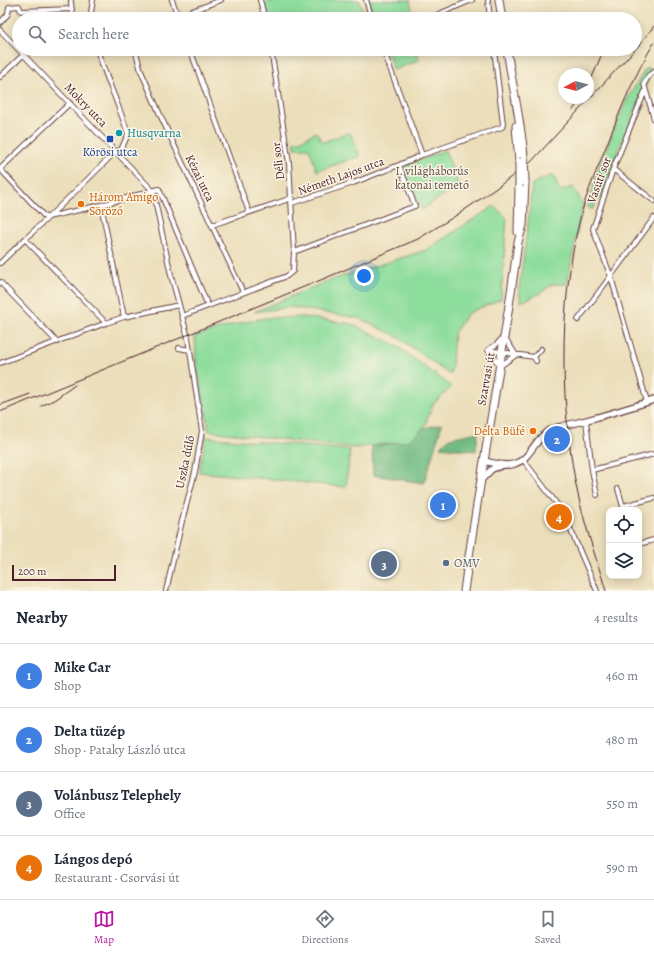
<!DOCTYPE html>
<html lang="en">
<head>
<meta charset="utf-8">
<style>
	body { margin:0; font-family:Alegreya,serif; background:#f2f2f3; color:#1f2937 }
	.controls { position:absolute; right:12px; bottom:12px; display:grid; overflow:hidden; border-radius:8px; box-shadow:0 2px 10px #0003 }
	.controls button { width:36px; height:36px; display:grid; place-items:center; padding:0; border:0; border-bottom:1px solid #e0e1e3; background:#fff; color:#1f2937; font:20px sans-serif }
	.compass { position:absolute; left:558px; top:68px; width:36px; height:36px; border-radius:50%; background:#fff; box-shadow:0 2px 10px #0003; rotate:263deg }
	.scale { position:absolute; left:12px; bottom:10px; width:104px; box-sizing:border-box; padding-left:4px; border:2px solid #4a1f2b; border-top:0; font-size:11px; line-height:14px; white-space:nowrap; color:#4a1f2b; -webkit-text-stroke:3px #fcf5e5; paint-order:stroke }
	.you { position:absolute; left:364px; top:276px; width:14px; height:14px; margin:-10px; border:3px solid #fff; border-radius:50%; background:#1a73e8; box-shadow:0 0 0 6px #1a73e833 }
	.badge { display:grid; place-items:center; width:26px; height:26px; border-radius:50%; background:#b5179e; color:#fff; font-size:13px; font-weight:700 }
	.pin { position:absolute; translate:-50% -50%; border:2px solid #fff; box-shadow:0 1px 4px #0006 }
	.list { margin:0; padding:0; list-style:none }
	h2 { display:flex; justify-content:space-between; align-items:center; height:52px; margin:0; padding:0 16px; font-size:17px }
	h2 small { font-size:13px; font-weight:400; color:#747a83 }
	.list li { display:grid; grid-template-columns:26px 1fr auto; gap:12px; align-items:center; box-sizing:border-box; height:64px; padding:0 16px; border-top:1px solid #e0e1e3 }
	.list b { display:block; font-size:15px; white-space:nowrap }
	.list p { margin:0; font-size:13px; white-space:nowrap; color:#747a83 }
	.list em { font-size:13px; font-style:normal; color:#747a83 }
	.icon { flex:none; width:22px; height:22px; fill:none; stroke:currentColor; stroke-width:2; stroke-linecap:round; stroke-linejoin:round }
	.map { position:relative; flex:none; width:654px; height:591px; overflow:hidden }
	.search { position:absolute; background:#fff; box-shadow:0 2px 10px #0003; left:12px; right:12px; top:12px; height:44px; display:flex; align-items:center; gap:10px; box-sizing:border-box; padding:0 14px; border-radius:22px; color:#747a83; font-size:15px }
	.sheet { height:308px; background:#fff }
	nav { display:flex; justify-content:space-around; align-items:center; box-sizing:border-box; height:56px; border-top:1px solid #e0e1e3; background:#fff; font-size:11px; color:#747a83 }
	nav a { display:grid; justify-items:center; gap:2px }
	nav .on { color:#b5179e }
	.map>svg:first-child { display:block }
	.green { fill:#8ddd9c; stroke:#6c7e64 }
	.forest { fill:#72bc84; stroke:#5e6e58 }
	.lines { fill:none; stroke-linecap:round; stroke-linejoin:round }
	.minor-casing { stroke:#623c40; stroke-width:6 }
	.tertiary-casing { stroke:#623c40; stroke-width:8 }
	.primary-casing { stroke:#623c40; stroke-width:9 }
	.minor { stroke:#fff; stroke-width:4 }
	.tertiary { stroke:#fff; stroke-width:5.5 }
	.primary { stroke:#fff; stroke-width:7 }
	.rail { stroke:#4a1f2b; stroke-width:1 }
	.primary-bridge-casing { stroke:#623c40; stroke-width:9; stroke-linecap:butt }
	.primary-bridge { stroke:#fff; stroke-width:7 }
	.culture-dot { fill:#0f9aa8; stroke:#fcf5e5; stroke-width:1.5 }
	.transit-dot { fill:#1a4fb4; stroke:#fcf5e5; stroke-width:1.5 }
	.food-dot { fill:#e8710a; stroke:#fcf5e5; stroke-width:1.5 }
	.service-dot { fill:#5c6f8a; stroke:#fcf5e5; stroke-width:1.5 }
	.labels { text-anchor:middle; stroke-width:3; stroke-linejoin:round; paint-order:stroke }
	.street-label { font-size:12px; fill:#4a1f2b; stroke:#fcf5e5 }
	.culture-label { font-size:12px; fill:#0d838f; stroke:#fcf5e5; text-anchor:start }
	.transit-label { font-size:12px; fill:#164399; stroke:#fcf5e5 }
	.park-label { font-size:12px; fill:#5b4e47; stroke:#fcf5e5 }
	.food-label { font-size:12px; fill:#c56008; stroke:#fcf5e5; text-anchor:start }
	.service-label { font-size:12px; fill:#4e5e75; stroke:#fcf5e5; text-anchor:start }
</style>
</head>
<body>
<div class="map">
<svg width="654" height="591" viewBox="0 0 654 591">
	<rect width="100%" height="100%" fill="#fcf5e5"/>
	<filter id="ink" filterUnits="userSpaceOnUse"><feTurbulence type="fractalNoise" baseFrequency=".025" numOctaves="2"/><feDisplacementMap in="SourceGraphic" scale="8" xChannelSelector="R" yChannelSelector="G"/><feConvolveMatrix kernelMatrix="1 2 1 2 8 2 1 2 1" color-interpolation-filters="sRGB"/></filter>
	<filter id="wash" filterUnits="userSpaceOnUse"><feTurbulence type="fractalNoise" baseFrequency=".012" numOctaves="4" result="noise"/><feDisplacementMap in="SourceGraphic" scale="16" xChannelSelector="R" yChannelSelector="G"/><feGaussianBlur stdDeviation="0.9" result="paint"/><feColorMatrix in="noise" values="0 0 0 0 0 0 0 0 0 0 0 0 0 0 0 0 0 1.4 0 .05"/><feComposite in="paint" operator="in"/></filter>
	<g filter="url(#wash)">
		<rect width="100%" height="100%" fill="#ebdeba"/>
		<!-- green -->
		<path class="green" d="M281,0H359L364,14L350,19H269L264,3Z
			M368,0H410L413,19H375Z
			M386,49H417L419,60L394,70Z
			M647,67L652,71L612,166L601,199L597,198L593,209L589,208L588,206L600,164L627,99Z
			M316,132L323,142L350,132L360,156L317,171L309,148H295L294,142L300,141Z
			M445,150L458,184L422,210L403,167Z
			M553,175L560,191L573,187L583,204L567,284H553L539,294L521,302L519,290L528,224L532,184Z
			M494,206L507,218L501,299L468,313L454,333L452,366L450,375L416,350L394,335L358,318L291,307L254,312L325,282L426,250Z
			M304,317L352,324L394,344L452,387L433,404L424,428L407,442L353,448L209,431L196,361L195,336L237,324L264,318Z
			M206,437L350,450L346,487L199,472Z"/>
		<!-- forest -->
		<path class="forest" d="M442,424L424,483L373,475L372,446L408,441L424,428Z
			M478,432L476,451L440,447L450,438Z"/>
	</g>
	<g filter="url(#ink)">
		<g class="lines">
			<!-- minor casing -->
			<g class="minor-casing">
				<path id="minor" d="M172,0L179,19
					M260,0L265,19
					M366,0L372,19
					M488,0L490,19
					M71,1L72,16
					M90,19L93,0
					M171,19L221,0
					M427,19L472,0
					M0,23L8,14L9,7L19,6L21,11L72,9
					M0,30L153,191L171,275L188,338L202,431L195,472L182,521L166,591
					M135,49L141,71L162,119L243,292
					M190,49L249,212
					M383,49L422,155
					M654,72L649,75L644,84L654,119
					M0,77L23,55
					M645,91L613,169L593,229L611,277L647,402
					M0,169L70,103
					M0,169L46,218
					M613,169L654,201
					M292,203L353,183L399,165L422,155L502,127L503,124L494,49
					M101,205L124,317
					M48,217L101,205L159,189L208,306
					M212,225L292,198
					M25,239L106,323
					M294,252L415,206L399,165
					M0,263C39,226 78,190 116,151L121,150L128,134C119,105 106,78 97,49
					M0,282L57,342
					M182,316L287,276L293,271L294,252L289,163L271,49
					M578,320L654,218
					M504,336L516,355L500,366L488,350L497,344Z
					M179,348L190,350
					M488,350L534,357L536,361
					M534,357L541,349
					M0,363L106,323L124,317L179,305
					M586,421L592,470L597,495
					M524,459L525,462L563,512L597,591
					M592,470L654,454
					M618,489L624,510
					M623,506L654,498
					M639,544L654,540"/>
			</g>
			<!-- tertiary casing -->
			<g class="tertiary-casing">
				<path id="tertiary" d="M484,461C494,463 504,467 514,464C531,459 534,439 549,431C560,425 574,424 587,420C609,414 632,407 654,400
					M481,480L492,469L501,466"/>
			</g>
			<!-- primary casing -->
			<g class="primary-casing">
				<path id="primary" d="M499,0L502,19
					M507,49C512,85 521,121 524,157
					M516,126L519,162
					M518,232L519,187
					M464,591C480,474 503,359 518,242L523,225L525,182"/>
			</g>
			<!-- minor -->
			<use href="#minor" class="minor"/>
			<!-- tertiary -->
			<use href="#tertiary" class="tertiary"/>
			<!-- primary -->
			<use href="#primary" class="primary"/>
			<!-- rail -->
			<path class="rail" d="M588,87L601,56
				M573,110L581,98
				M0,405L30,394
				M41,406L54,400L75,385
				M0,412L316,282L418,239L460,213L495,189L531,162L640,44L654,26
				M606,591C595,554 582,518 575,480C559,392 559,290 584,204C591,183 600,162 608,142C621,108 635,74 654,43"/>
			<!-- primary-bridge casing -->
			<g class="primary-bridge-casing">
				<path id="primary-bridge" d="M524,157L525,182
					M519,162V187"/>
			</g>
			<!-- primary-bridge -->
			<use href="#primary-bridge" class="primary-bridge"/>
		</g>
	</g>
	<!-- markers -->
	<circle class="culture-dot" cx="119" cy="133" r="4"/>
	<rect class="transit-dot" x="106" y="135" width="8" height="8" rx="2"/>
	<g class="food-dot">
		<circle cx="81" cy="204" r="4"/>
		<circle cx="533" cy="431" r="4"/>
	</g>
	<circle class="service-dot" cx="446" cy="563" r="4"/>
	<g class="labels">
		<!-- street labels -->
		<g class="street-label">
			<text transform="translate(86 105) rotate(46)" y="4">Mokry utca</text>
			<text transform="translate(278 161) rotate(-97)" y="4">Déli sor</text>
			<text transform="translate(341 176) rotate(-20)" y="4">Németh Lajos utca</text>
			<text transform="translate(200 178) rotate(64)" y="4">Kézai utca</text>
			<text transform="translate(599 180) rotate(-70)" y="4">Vasúti sor</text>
			<text transform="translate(486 379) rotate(-80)" y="4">Szarvasi út</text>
			<text transform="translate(185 462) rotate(-78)" y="4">Uszka dűlő</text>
		</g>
		<!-- culture labels -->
		<g class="culture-label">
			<text x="127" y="137">Husqvarna</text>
		</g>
		<!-- transit labels -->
		<g class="transit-label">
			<text x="110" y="156">Körösi utca</text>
		</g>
		<!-- park labels -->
		<g class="park-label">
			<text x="432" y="175">I. világháborús<tspan x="432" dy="14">katonai temető</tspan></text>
		</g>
		<!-- food labels -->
		<g class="food-label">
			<text x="89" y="201">Három Amigo<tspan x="89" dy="14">Söröző</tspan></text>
			<text x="525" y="435" text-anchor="end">Delta Büfé</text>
		</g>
		<!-- service labels -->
		<g class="service-label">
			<text x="454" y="567">OMV</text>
		</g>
	</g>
</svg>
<div class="controls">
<button><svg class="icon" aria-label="locate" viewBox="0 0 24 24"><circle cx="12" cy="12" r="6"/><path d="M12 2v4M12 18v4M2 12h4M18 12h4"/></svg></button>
<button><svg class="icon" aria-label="layers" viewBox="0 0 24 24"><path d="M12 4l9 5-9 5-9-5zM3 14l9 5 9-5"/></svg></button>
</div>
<svg class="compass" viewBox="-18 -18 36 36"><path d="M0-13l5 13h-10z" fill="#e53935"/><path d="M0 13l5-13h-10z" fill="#747a83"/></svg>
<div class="scale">200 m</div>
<div class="you"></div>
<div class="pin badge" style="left:443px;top:505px;background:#3f7fe0">1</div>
<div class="pin badge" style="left:557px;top:439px;background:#3f7fe0">2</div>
<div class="pin badge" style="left:384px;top:564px;background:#5c6f8a">3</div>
<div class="pin badge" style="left:559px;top:517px;background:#e8710a">4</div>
<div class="search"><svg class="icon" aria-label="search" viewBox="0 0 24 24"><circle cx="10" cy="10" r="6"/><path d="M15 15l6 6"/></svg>Search here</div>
</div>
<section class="sheet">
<h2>Nearby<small>4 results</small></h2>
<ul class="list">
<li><span class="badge" style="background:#3f7fe0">1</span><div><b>Mike Car</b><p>Shop</p></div><em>460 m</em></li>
<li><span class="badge" style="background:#3f7fe0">2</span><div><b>Delta tüzép</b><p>Shop · Pataky László utca</p></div><em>480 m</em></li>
<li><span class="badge" style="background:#5c6f8a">3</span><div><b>Volánbusz Telephely</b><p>Office</p></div><em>550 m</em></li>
<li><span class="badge" style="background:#e8710a">4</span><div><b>Lángos depó</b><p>Restaurant · Csorvási út</p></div><em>590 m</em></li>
</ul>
</section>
<nav>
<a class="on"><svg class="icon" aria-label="map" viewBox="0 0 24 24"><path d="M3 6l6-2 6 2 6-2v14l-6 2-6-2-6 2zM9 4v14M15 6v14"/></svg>Map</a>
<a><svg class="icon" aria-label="directions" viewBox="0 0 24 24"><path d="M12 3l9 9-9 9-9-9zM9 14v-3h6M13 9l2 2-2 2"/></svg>Directions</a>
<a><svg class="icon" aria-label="saved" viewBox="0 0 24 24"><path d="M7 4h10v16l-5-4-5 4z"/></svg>Saved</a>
</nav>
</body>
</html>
